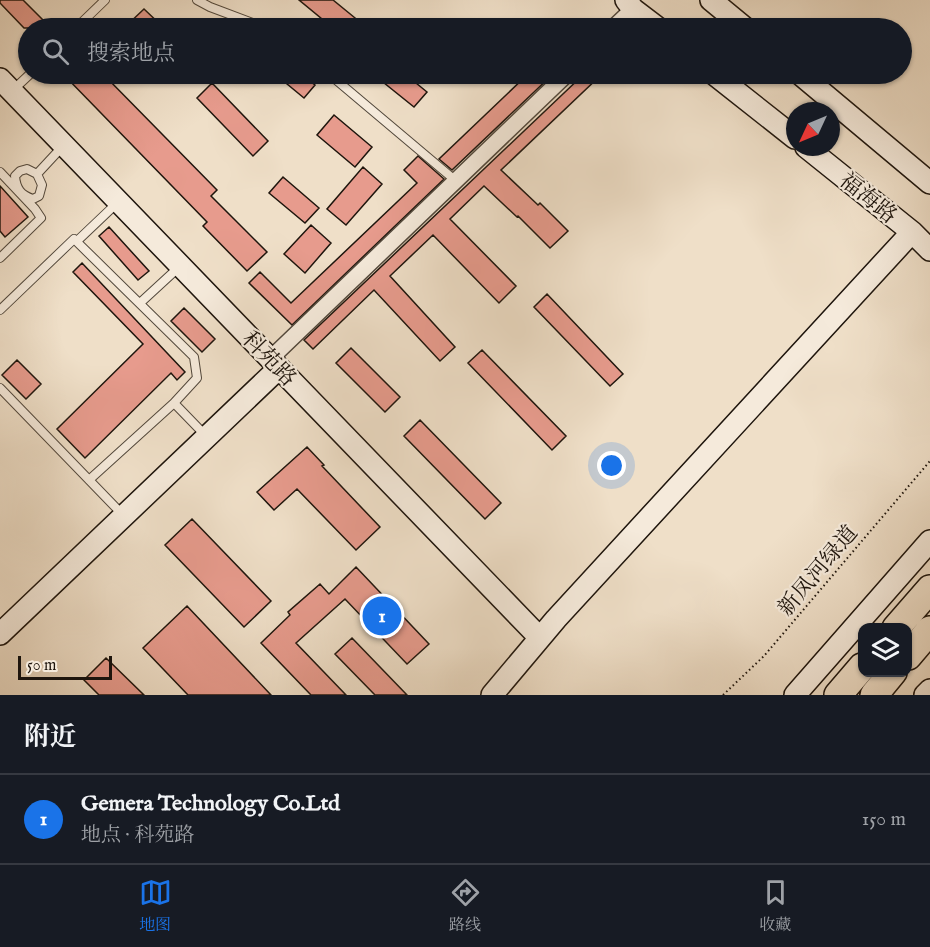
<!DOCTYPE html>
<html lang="zh">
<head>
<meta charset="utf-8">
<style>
	body { margin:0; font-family:"IM FELL English","Noto Serif SC",serif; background:#20242c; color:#f1f3f6 }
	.controls { position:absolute; right:18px; bottom:18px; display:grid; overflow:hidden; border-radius:12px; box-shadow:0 2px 4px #0004 }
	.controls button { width:54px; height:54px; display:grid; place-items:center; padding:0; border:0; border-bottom:2px solid #363941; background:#171b24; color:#f1f3f6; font:30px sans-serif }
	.compass { position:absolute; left:786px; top:102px; width:54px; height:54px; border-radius:50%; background:#171b24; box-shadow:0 2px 4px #0004; rotate:226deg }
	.scale { position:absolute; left:18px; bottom:15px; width:94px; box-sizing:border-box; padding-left:6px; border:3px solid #1e150d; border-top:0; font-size:16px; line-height:21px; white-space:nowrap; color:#1e150d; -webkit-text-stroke:4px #f5eadb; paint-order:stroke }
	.you { position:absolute; left:612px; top:466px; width:21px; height:21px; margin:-15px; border:4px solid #fff; border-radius:50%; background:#1a73e8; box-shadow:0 0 0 9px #1a73e833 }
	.badge { display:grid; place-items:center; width:39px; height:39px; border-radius:50%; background:#1a73e8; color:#fff; font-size:20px; font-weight:700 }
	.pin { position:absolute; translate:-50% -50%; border:3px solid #fff; box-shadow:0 2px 6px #0006 }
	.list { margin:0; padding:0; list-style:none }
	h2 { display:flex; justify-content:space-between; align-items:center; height:78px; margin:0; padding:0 24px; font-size:26px }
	h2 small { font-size:20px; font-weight:400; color:#9ea1a6 }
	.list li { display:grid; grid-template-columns:39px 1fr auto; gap:18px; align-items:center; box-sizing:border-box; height:90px; padding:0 24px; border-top:2px solid #363941 }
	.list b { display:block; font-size:22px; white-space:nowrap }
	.list p { margin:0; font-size:20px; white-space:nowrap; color:#9ea1a6 }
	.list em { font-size:20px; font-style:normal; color:#9ea1a6 }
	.icon { flex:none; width:33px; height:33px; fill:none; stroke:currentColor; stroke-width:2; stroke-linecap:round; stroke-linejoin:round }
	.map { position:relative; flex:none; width:930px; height:695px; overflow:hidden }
	.search { position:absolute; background:#171b24; box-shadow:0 2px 4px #0004; left:18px; right:18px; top:18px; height:66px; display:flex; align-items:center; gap:15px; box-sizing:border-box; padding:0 21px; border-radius:33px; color:#9ea1a6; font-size:22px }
	.sheet { height:168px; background:#171b24 }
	nav { display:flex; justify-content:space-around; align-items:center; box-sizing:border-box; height:84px; border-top:2px solid #363941; background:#171b24; font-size:16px; color:#9ea1a6 }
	nav a { display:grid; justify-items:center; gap:3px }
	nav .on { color:#1a73e8 }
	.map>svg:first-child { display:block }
	.building { fill:#e79b8d; stroke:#1e150d; stroke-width:1.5 }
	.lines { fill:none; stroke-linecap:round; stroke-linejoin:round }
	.lane-casing { stroke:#52483c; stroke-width:10 }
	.street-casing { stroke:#52483c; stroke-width:18 }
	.secondary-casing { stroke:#1e150d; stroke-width:24 }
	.highway-casing { stroke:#1e150d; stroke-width:30 }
	.path { stroke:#1e150d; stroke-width:2; stroke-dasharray:1.5 3; stroke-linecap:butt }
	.lane { stroke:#f5eadb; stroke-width:8 }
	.street { stroke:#f5eadb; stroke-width:15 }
	.secondary { stroke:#f5eadb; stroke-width:21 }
	.highway { stroke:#efdfc8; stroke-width:27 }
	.labels { text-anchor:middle; stroke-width:4.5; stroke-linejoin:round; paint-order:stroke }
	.street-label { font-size:22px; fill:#1e150d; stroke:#f5eadb }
</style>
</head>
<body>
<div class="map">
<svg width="930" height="695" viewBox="0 0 930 695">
	<rect width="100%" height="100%" fill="#efdfc8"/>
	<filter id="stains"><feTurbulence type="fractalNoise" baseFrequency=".00333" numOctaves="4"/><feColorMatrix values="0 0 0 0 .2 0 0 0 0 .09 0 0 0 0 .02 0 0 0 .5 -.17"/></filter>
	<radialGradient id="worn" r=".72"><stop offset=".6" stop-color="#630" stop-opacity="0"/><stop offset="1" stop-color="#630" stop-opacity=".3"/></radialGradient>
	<!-- building -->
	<path class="building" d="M0,0H23L51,28H24L0,3Z
		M299,0H333L360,22L355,28H333Z
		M144,9L164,28H124Z
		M63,74H103L217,190L211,196L267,252L247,271L203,226L207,222Z
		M275,74H301L315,85L304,98Z
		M373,74H405L427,92L414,107Z
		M528,74H553L452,170L439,159Z
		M584,74H602L501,170L538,205L540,203L568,231L550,248L518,216L517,217L484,186L450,219L516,286L499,303L433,235L390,276L455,347L440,361L374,290L313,349L304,340Z
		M212,83L268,141L253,156L197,98Z
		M334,115L372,147L355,167L317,135Z
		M418,156L444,179L292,325L249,283L260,272L291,303L417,183L404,170Z
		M363,167L382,184L346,225L327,209Z
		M283,177L319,208L305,223L269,193Z
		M0,186L28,217L5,237L0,231Z
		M311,225L331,243L305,273L284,254Z
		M109,227L149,271L138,280L99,236Z
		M82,263L185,372L177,380L171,373L85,458L57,429L143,344L73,272Z
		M547,294L623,374L610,386L534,307Z
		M184,308L215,339L202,352L171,321Z
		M351,348L400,397L385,412L336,363Z
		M482,350L566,436L552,450L468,363Z
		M17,360L41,384L26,399L2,375Z
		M420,420L501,503L485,519L404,436Z
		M307,447L324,465L322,466L380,527L356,550L297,489L274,510L257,492Z
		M192,519L271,601L244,627L165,545Z
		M356,567L429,644L407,664L345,599L296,643L346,695H311L261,643L290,615L288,612L320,584L329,594Z
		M187,606L271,695H188L143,648Z
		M352,638L407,695H375L335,654Z
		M106,658L144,695H99L84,680Z"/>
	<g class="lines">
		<!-- lane casing -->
		<g class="lane-casing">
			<path id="lane" d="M197,0L210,7L266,28
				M76,28L105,0
				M329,74L456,181
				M13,90L30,74
				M27,169L37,174L42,185L39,196L33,199C21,195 16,189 15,176L20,171Z
				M0,172L35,209L41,218L0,258
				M37,174L63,146
				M77,241L117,203
				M140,303L178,268
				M0,310L74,239L194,357L197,378L174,403L206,436
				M0,388L122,514
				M89,480L174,403"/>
		</g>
		<!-- street casing -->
		<g class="street-casing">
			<path id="street" d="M613,28L633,9
				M270,359L567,74"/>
		</g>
		<!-- secondary casing -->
		<g class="secondary-casing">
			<path id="secondary" d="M626,0L633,9L658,28
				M711,0L745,28
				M714,74L795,138
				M800,74L930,183
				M0,79L540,638
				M806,147L912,232L930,250
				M0,634L279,368
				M492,695L556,619L912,232
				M795,695L930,541
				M925,695L930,690"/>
		</g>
		<!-- highway casing -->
		<g class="highway-casing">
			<path id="highway" d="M896,628L930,589
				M908,656L930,630
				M838,695L862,667
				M874,695L893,672"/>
		</g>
		<!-- path -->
		<path class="path" d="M723,695L764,656L930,461"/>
		<!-- lane -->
		<use href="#lane" class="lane"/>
		<!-- street -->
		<use href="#street" class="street"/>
		<!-- secondary -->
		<use href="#secondary" class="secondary"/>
		<!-- highway -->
		<use href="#highway" class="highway"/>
	</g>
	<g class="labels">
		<!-- street labels -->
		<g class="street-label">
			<text transform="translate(869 197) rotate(39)" y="8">福海路</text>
			<text transform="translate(270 358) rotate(46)" y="8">科苑路</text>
			<text transform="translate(817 570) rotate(-50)" y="8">新凤河绿道</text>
		</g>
	</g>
	<rect width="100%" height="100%" filter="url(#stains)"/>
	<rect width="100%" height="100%" fill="url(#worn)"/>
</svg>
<div class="controls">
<button><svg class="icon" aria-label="layers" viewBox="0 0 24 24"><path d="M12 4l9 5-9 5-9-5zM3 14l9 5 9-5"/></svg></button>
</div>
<svg class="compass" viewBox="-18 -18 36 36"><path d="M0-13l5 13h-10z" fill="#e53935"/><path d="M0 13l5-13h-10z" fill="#9ea1a6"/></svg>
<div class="scale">50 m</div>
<div class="you"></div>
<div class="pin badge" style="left:382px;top:616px">1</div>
<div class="search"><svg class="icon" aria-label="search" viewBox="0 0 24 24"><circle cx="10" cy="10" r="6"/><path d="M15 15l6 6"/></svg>搜索地点</div>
</div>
<section class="sheet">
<h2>附近<small></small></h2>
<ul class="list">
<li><span class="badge">1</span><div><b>Gemera Technology Co.Ltd</b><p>地点 · 科苑路</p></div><em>150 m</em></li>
</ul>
</section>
<nav>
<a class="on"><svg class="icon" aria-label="map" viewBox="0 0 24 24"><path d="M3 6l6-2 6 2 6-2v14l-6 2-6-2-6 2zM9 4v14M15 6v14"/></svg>地图</a>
<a><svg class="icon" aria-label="directions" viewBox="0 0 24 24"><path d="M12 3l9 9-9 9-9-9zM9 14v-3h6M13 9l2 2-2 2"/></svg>路线</a>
<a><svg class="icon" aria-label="saved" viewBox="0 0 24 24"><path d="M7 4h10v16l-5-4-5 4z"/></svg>收藏</a>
</nav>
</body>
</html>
